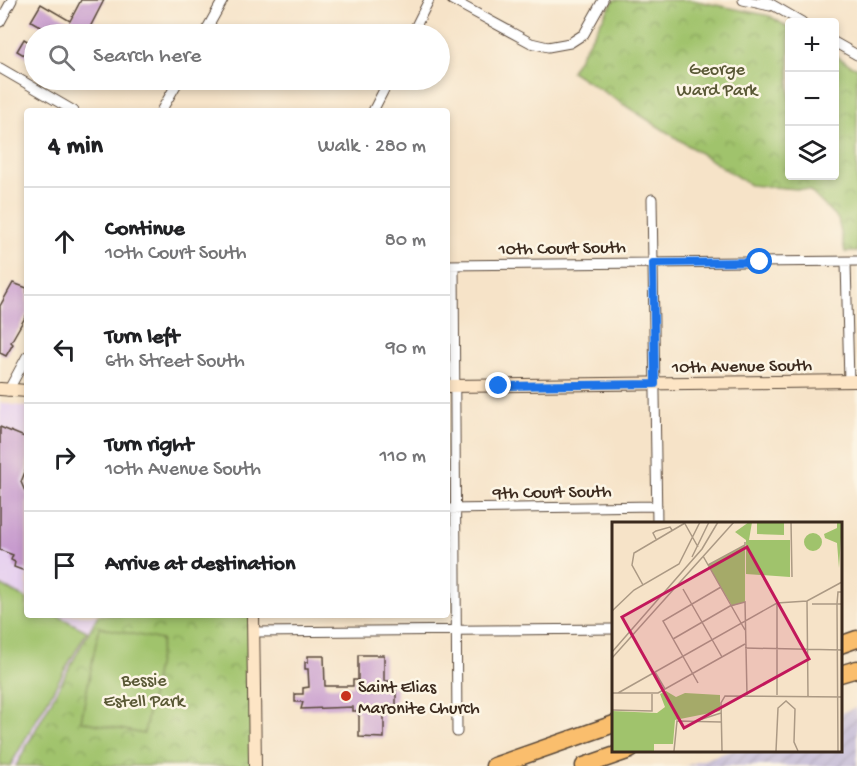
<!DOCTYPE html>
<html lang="en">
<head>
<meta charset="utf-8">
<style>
	body { margin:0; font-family:"Gochi Hand",sans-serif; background:#f6f6f6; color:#202124 }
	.controls { position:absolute; right:18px; top:18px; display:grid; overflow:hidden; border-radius:6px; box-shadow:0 3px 9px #0003 }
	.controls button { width:54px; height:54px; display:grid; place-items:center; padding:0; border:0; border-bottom:2px solid #e0e0e0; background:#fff; color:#202124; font:30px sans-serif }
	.stop { position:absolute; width:18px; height:18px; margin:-14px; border:4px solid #1a73e8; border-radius:50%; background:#fff }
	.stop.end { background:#1a73e8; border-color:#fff; box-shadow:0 2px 6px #0008 }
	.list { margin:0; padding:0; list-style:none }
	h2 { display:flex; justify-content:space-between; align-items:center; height:78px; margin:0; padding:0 24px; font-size:26px }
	h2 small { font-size:20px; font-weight:400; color:#757577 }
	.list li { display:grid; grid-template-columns:39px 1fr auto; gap:18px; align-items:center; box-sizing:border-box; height:108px; padding:0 24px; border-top:2px solid #e0e0e0 }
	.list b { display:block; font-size:22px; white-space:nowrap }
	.list p { margin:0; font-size:20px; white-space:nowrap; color:#757577 }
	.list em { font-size:20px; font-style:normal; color:#757577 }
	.icon { flex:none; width:33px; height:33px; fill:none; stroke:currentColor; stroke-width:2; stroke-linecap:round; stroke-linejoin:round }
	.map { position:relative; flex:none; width:857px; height:766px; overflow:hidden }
	.search { position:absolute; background:#fff; box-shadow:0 3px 9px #0003; left:24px; top:24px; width:426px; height:66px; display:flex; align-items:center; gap:15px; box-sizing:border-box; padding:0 21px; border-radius:33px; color:#757577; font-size:22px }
	.panel { position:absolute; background:#fff; box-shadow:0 3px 9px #0003; left:24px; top:108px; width:426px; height:510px; border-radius:6px }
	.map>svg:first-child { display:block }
	.built { fill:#e7d2ef }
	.industrial { fill:url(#industrial-furrows) }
	.park { fill:url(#park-crowns); stroke:#6e7645; stroke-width:1.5 }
	.garden { fill:#a0c36c; stroke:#6e7645; stroke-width:1.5 }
	.building { fill:#c79bce }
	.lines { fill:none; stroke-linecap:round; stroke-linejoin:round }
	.street-casing { stroke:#574638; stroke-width:11 }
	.secondary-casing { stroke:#574638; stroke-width:14 }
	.highway-casing { stroke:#574638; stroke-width:19 }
	.street { stroke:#fff; stroke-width:9 }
	.secondary { stroke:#fde5c5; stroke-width:12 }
	.highway { stroke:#fabe6d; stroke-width:16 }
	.route { stroke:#1a73e8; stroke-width:8 }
	.poi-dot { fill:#c8321e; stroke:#fcf5e5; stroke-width:2 }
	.labels { text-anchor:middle; stroke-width:5; stroke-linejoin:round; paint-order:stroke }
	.park-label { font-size:18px; fill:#595835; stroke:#fcf5e5 }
	.street-label { font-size:18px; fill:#3b2a1e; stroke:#fcf5e5 }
	.poi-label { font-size:18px; fill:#3b2a1e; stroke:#fcf5e5; text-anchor:start }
	.inset-road { fill:none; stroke:#ab9984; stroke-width:1.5 }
	.view { fill:#c2185b; fill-opacity:0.15; stroke:#c2185b; stroke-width:3 }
	.inset-edge { fill:none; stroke:#3b2a1e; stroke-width:3 }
</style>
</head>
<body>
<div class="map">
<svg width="857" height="766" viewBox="0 0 857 766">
	<defs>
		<pattern id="industrial-furrows" width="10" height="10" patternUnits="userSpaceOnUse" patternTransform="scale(1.5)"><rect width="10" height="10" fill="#c8bfd8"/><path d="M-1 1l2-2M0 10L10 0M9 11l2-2" fill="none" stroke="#ada4b9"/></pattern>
		<pattern id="park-crowns" width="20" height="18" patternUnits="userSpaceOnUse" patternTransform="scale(1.5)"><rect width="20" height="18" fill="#a0c36c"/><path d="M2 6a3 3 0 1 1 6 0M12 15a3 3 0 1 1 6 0" fill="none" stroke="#849f58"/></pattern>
	</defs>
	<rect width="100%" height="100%" fill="#fcf5e5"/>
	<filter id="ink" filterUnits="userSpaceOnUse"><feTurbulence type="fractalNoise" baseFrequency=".0167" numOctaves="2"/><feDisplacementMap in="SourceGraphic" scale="12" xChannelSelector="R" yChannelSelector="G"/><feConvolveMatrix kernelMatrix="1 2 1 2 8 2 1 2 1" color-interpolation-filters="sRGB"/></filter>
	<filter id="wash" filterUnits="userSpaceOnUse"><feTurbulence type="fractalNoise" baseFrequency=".008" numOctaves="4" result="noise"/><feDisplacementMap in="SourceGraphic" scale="24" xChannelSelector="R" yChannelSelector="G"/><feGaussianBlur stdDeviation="1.35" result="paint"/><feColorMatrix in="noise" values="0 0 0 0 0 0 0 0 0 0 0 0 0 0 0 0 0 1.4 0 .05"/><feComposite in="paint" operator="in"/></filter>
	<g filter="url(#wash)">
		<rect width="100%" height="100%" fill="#f6e3c8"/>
		<!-- built -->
		<path class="built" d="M0,403L27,407V615H98L16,766H0Z"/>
		<!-- industrial -->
		<path class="industrial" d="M857,707V766H685L733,750H840L841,713Z"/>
		<!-- park -->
		<path class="park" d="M614,0H692L770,16L789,28L790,176H834L835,55L852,66L857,67V252H845L838,219L809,190L750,185L571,71Z
			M98,615H254L255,766H16Z"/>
		<!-- garden -->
		<path class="garden" d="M0,585L27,599V615H56L87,631L10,766H0Z
			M99,627L162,640L144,734L81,721Z"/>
		<g id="blocks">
			<!-- building -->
			<path class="building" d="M81,0H104L88,31L85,30L83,34H53L31,21L41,4L70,21Z
				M24,39L34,45V61L17,51Z
				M13,283L27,288V314L11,342L13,344L6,356L0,353V306Z
				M0,427L27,438V467L21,482L27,496V569L22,570L14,567L15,562L11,560L13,555L0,550Z
				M358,655H384V681H389V687H396V705H389V710H384V738L359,737V711H353V707L301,709L303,702H295V694H303V688L309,687L308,669H305V662H308V656H324L325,686H353V680H358Z"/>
		</g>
	</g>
	<g filter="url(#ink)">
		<use href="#blocks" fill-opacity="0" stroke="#574638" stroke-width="1.5"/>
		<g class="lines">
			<!-- street casing -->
			<g class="street-casing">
				<path id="street" d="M452,0L531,43L548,47L570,43L584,34L603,0
					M743,0L770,6
					M764,0L802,22
					M0,22L12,0
					M204,34L223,0
					M412,34L429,0
					M834,42L857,55
					M0,68L74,111
					M161,111L179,80
					M373,111L389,80
					M652,199L657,523
					M846,262L849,382
					M447,265L857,261
					M454,265L457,732
					M8,391L27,356
					M447,509L657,506
					M254,632L614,629"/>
			</g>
			<!-- secondary casing -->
			<g class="secondary-casing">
				<path id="secondary" d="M447,386L857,381
					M0,389L27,391
					M253,615L255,766"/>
			</g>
			<!-- highway casing -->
			<g class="highway-casing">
				<path id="highway" d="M840,645L857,639
					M840,674L857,669
					M494,766L614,724
					M584,766L630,750"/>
			</g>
			<!-- street -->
			<use href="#street" class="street"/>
			<!-- secondary -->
			<use href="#secondary" class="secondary"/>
			<!-- highway -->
			<use href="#highway" class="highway"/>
		</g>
	</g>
	<g class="lines" filter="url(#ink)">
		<!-- route -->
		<path class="route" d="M499,386L655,384L653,263L760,262"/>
	</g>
	<!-- markers -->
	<circle class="poi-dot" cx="346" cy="696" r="6"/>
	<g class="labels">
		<!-- park labels -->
		<g class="park-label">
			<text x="717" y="74">George<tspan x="717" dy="21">Ward Park</tspan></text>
			<text x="144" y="685">Bessie<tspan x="144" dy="21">Estell Park</tspan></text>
		</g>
		<!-- street labels -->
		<g class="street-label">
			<text transform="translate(562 247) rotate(-1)" y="6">10th Court South</text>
			<text transform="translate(742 365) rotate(-1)" y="6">10th Avenue South</text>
			<text transform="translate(552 491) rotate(-1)" y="6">9th Court South</text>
		</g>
		<!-- poi labels -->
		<g class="poi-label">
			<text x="358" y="692">Saint Elias<tspan x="358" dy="21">Maronite Church</tspan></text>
		</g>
	</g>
	<!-- overview -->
	<g transform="translate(612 522)">
		<rect width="230" height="230" fill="#f6e3c8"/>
		<path d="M225,0H230L227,46L225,21L213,16L212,12L225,6ZM133,23V80L120,84L96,43ZM54,169L64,175L73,171L108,173V189L63,198L61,222H42V229H0V189L45,191L53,185L48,172Z" fill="#a0c36c"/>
		<path d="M137,0H140L137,18H178V55L134,52V18L123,10ZM145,0H172V13L145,12ZM192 20a9 9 0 1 1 18 0a9 9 0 1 1-18 0Z" fill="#a0c36c"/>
		<path class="inset-road" d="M72,0L86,25M179,0L180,55M44,17L41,11L44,9L58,5L60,8M91,34L133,108M80,35L97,0M96,43L133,23V20M31,63L20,43L22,31L73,1M71,67L110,135M195,79L196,174M165,81V173M200,82H230M0,89L22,68L67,42L88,0M61,117L118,84L133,80L135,173M133,126L230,128M0,130L90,27L106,0M0,136L122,0M43,150L53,167M86,161L51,99L109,65M0,171H46L133,122M6,171L165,81L195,79L230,60M0,188L40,189V172M87,198L109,191M62,229L65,199L109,200M110,229L109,181L113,174L230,175M164,229L166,186L174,179L183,187L182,220L186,229M226,229L225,82L226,70H230"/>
		<path class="view" d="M135,25L197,137L72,206L10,95Z"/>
		<rect width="230" height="230" class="inset-edge"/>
	</g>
</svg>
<div class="controls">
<button>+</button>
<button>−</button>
<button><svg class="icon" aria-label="layers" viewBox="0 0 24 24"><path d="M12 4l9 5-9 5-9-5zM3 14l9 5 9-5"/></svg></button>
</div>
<div class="stop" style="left:760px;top:262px"></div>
<div class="stop end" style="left:499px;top:386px"></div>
<div class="search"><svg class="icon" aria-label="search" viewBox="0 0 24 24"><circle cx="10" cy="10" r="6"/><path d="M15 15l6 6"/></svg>Search here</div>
<section class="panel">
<h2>4 min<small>Walk · 280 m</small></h2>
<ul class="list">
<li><svg class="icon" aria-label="ahead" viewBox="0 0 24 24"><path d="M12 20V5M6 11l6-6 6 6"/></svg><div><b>Continue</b><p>10th Court South</p></div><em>80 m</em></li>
<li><svg class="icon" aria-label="left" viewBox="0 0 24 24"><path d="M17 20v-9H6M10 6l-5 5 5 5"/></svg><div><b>Turn left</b><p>6th Street South</p></div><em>90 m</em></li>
<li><svg class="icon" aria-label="right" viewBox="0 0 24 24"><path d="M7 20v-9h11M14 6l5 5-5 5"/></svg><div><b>Turn right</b><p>10th Avenue South</p></div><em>110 m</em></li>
<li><svg class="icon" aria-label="arrive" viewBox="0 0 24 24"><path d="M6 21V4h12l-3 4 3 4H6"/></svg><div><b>Arrive at destination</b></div></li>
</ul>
</section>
</div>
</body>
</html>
